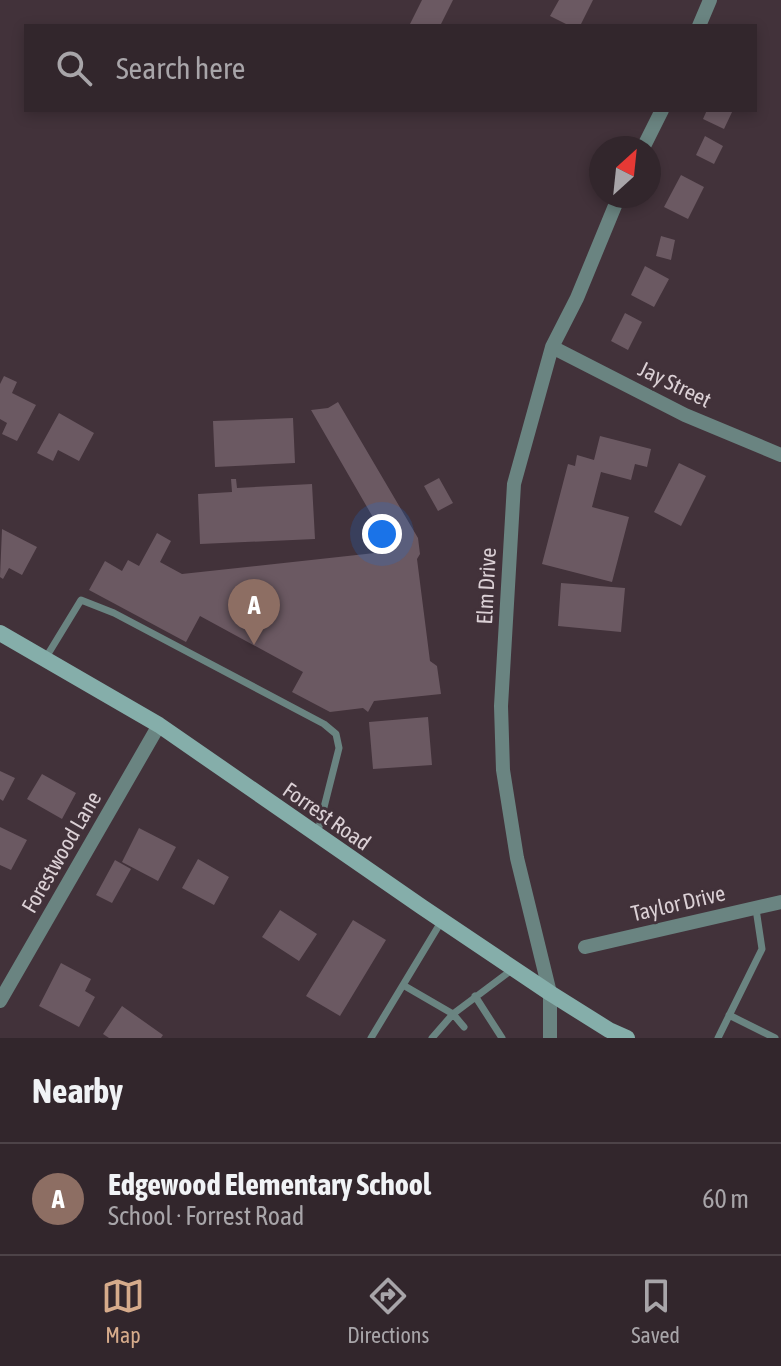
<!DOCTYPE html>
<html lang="en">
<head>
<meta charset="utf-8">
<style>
	body { margin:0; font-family:"Asap Condensed",sans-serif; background:#3a2e34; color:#f1f3f6 }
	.compass { position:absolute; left:589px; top:136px; width:72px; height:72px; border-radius:50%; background:#32262c; box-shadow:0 4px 12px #0003; rotate:27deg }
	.you { position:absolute; left:382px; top:534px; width:28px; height:28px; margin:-20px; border:6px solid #fff; border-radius:50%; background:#1a73e8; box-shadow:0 0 0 12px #1a73e833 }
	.badge { display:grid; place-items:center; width:52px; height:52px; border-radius:50%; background:#d6ab8b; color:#fff; font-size:26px; font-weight:700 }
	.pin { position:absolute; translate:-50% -66px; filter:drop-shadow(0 2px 4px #0008) }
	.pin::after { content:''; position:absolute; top:42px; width:28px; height:24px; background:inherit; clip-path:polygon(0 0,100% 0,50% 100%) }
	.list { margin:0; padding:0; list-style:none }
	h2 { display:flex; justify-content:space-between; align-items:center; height:104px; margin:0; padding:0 32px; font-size:34px }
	h2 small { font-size:26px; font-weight:400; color:#a8a5a9 }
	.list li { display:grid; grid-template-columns:52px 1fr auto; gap:24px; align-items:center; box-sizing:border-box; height:112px; padding:0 32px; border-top:2px solid #4d4348 }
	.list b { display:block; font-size:30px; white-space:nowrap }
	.list p { margin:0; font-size:26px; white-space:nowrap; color:#a8a5a9 }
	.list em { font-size:26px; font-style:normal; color:#a8a5a9 }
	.icon { flex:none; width:44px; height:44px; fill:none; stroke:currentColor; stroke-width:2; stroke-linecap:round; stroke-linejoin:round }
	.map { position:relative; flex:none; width:781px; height:1038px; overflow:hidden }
	.search { position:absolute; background:#32262c; box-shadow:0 4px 12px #0003; left:24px; right:24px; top:24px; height:88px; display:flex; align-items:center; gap:20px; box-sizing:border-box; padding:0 28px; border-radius:0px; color:#a8a5a9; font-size:30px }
	.sheet { height:216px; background:#32262c }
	nav { display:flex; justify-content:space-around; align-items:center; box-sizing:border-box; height:112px; border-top:2px solid #4d4348; background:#32262c; font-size:22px; color:#a8a5a9 }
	nav a { display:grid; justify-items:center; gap:4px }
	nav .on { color:#d6ab8b }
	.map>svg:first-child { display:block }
	.building { fill:#6b5962 }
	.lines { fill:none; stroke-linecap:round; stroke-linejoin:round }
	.service { stroke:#6a8481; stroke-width:7 }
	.minor { stroke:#6a8481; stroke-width:14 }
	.secondary { stroke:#85aeaa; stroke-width:16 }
	.labels { text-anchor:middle; stroke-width:6; stroke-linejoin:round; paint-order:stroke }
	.street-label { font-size:22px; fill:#dbd0d5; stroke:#42323a }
</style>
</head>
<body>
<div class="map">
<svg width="781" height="1038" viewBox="0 0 781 1038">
	<rect width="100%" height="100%" fill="#42323a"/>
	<!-- building -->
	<path class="building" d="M422,0H453L440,26H409Z
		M559,0H593L580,26H570L550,16Z
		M707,110H733L724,129L703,119Z
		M705,136L723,146L714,164L696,155Z
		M681,175L704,187L688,219L664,207Z
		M661,236L675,240L671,260L656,256Z
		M645,266L669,279L654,307L631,295Z
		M625,313L642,322L628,350L611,341Z
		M4,376L17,382L12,393L36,405L17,441L2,434L7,423L0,419V384Z
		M338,402L418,538L420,554L417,559L430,661L437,666L441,694L374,701L368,712L363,708L330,712L292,692L303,672L200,616L186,642L89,590L105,561L122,571L128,560L139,566L157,533L171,541L160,562L182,574L384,552L382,533L311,410L328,408Z
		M59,413L94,433L79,461L58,450L53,461L37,453Z
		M293,418L295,463L215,467L213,421Z
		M600,436L651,449L647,467L635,464L631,480L601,472L592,507L629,517L612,582L542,564L568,464L575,466L577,455L594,460Z
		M679,463L706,476L681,526L654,512Z
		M439,478L453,503L438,511L424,486Z
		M231,479H236L237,488L312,484L315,539L200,544L198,494L232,492Z
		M2,529L37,547L22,575L9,568L3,579L0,577Z
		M561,583L625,588L621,632L558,626Z
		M428,717L432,765L373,769L369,722Z
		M0,771L15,778L3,801L0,799Z
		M42,774L76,793L62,819L27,799Z
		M0,827L27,840L11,870L0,865Z
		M139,828L176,847L158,881L122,862Z
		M198,859L229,877L214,905L182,888Z
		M115,860L131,869L112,903L96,895Z
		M280,910L317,934L299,961L262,937Z
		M353,920L386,940L340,1016L306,996Z
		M61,963L91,979L85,991L95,997L79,1027L39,1006Z
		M122,1006L163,1035L161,1038H109L103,1034Z"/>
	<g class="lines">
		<!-- service -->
		<path class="service" d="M45,659L81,600L114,613L324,724L336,734L339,748L317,835
			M403,985L453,1014L513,969
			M475,996L502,1038
			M729,1015L775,1038
			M371,1038L441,922
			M432,1038L453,1014L464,1027
			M718,1038L762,949L756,909"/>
		<!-- minor -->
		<path class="minor" d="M699,26L710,0
			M643,148L662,110
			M552,347L685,415L781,455
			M585,947L781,902
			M0,1001L159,725
			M550,1038V993L517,858L503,770L501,706L514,484L552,347L577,298L619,196"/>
		<!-- secondary -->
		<path class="secondary" d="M0,633L159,725L422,907L550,993L609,1030L627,1038"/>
	</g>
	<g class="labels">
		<!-- street labels -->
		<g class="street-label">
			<text transform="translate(675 384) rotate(26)" y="8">Jay Street</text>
			<text transform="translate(486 586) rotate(-87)" y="8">Elm Drive</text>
			<text transform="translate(327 816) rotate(35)" y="8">Forrest Road</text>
			<text transform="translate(61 852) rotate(-60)" y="8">Forestwood Lane</text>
			<text transform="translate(678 903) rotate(-13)" y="8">Taylor Drive</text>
		</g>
	</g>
</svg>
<svg class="compass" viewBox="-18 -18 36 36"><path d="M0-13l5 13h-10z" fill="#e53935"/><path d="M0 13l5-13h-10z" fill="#a8a5a9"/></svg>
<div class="you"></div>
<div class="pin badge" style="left:254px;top:645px;background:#8d6e63">A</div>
<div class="search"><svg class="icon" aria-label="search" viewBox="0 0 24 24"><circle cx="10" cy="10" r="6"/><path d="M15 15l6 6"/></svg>Search here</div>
</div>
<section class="sheet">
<h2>Nearby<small></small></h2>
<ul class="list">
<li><span class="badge" style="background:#8d6e63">A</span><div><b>Edgewood Elementary School</b><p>School · Forrest Road</p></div><em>60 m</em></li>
</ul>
</section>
<nav>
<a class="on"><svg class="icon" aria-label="map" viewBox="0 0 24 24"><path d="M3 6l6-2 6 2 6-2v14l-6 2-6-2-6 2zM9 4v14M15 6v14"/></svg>Map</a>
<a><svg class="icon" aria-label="directions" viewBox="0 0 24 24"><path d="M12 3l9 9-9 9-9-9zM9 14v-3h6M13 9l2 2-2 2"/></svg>Directions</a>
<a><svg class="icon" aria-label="saved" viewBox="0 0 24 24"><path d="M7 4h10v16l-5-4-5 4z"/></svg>Saved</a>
</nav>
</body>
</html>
